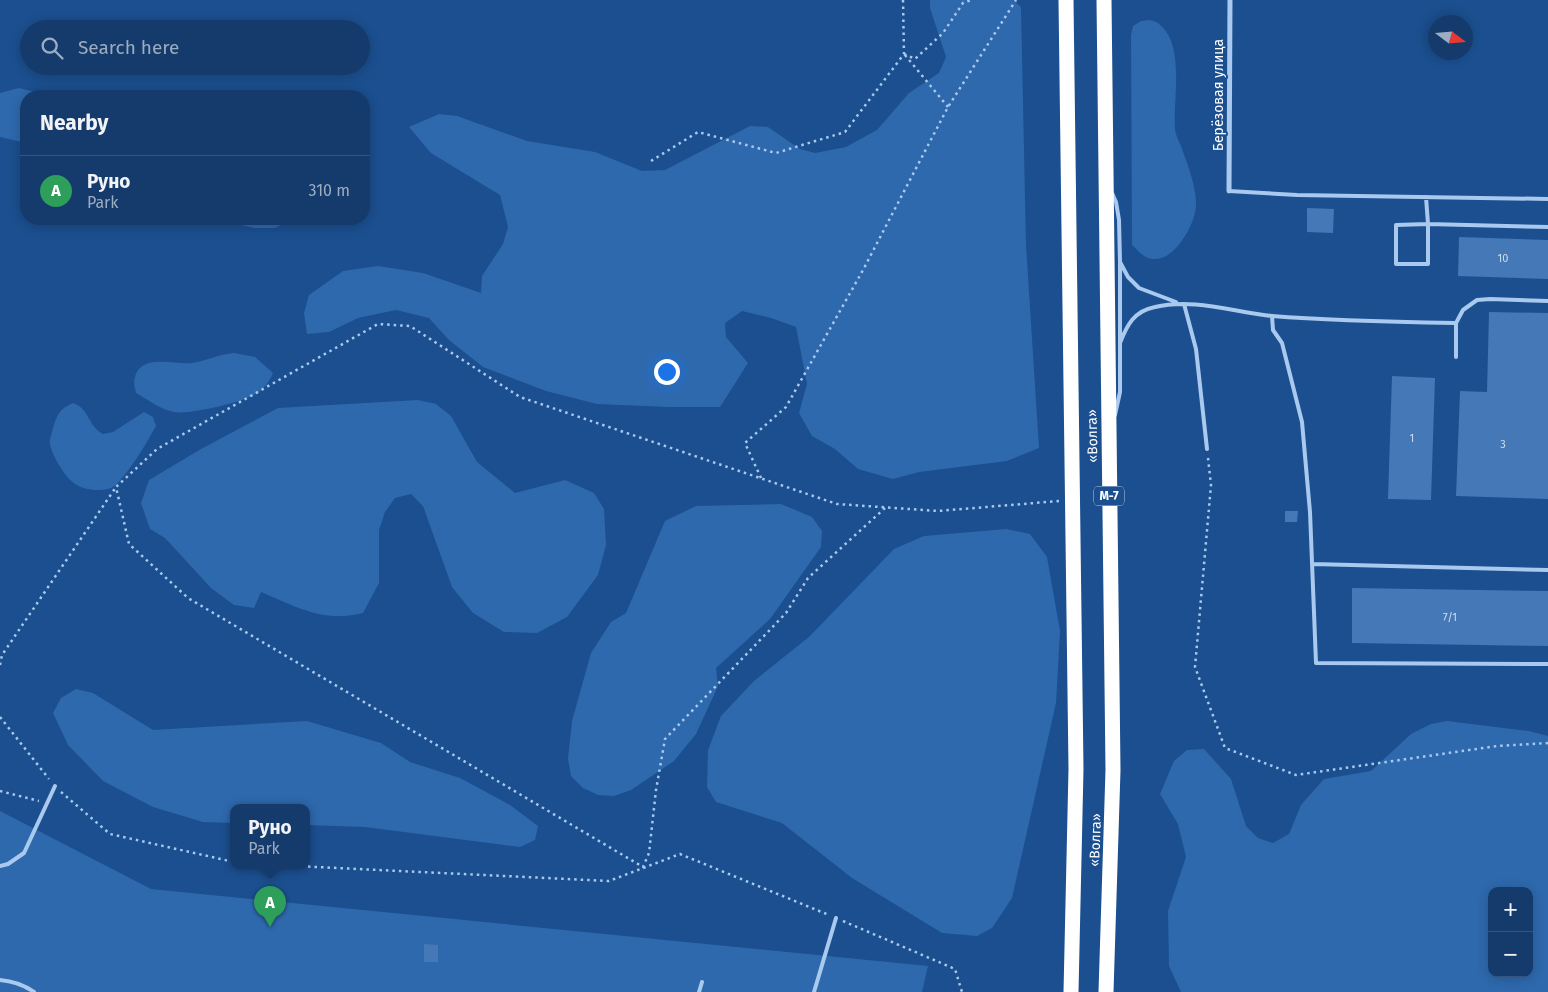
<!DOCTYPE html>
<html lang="en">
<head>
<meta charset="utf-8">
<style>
	body { margin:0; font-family:"Fira Sans",sans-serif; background:#214673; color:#f1f3f6 }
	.controls { position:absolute; right:15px; bottom:15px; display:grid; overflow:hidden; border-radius:10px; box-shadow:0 2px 12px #0003 }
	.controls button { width:45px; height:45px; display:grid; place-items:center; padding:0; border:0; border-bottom:1px solid #33557e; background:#143b6b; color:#f1f3f6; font:25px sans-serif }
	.compass { position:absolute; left:1428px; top:15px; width:45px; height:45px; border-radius:50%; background:#143b6b; box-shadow:0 2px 12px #0003; rotate:106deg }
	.you { position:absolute; left:666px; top:371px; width:18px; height:18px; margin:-12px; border:4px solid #fff; border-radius:50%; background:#1a73e8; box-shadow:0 0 0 8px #1a73e833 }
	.badge { display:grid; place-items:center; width:32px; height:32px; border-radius:50%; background:#e69b98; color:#fff; font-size:16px; font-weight:700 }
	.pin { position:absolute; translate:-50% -41px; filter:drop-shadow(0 1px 2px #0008) }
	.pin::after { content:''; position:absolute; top:26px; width:18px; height:15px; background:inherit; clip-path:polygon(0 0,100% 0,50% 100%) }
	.popup { position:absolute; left:230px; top:804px; width:80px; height:65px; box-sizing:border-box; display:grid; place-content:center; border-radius:10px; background:#143b6b; filter:drop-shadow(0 1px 4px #0005); font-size:16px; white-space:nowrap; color:#9dadc1 }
	.popup b { font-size:19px; color:#f1f3f6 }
	.popup::after { content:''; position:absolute; left:50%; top:100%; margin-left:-10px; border:10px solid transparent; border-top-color:#143b6b }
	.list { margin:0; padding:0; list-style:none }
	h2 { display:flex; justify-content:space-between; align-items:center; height:65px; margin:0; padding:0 20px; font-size:21px }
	h2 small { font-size:16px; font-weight:400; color:#9dadc1 }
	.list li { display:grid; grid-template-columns:32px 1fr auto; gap:15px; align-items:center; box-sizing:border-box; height:70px; padding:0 20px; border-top:1px solid #33557e }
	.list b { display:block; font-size:19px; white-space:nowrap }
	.list p { margin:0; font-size:16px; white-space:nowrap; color:#9dadc1 }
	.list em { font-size:16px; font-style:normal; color:#9dadc1 }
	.icon { flex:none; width:28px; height:28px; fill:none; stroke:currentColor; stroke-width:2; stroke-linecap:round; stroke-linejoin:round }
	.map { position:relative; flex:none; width:1548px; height:992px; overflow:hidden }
	.search { position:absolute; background:#143b6b; box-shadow:0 2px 12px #0003; left:20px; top:20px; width:350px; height:55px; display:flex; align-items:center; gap:12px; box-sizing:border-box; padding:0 18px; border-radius:28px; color:#9dadc1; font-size:19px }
	.panel { position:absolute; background:#143b6b; box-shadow:0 2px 12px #0003; left:20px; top:90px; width:350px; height:135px; border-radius:20px }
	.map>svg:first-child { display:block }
	.green { fill:#2e69ad; fill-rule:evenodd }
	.building { fill:#4478b7 }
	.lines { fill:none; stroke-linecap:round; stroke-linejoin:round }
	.path { stroke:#a9c9ee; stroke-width:2.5; stroke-dasharray:2.5 4; stroke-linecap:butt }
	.lane { stroke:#a9c9ee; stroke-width:4 }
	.street { stroke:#a9c9ee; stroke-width:5 }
	.highway { stroke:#fff; stroke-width:15 }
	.labels { text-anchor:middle; stroke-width:4; stroke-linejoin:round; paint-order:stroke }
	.number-label { font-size:11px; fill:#d0dded }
	.shield { fill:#1b4f8f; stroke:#bbcadd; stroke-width:1 }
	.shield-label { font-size:12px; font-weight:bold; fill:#fff }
	.street-label { font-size:14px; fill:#fff; stroke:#1b4f8f }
</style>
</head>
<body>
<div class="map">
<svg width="1548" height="992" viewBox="0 0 1548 992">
	<rect width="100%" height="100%" fill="#1b4f8f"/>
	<!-- green -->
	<path class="green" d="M930,0H1013L1021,7L1026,245L1039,448L1007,461L919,472L893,479L858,469L835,449L812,436L799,413L807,384L796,327L771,318L742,311L725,323L726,337L748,363L720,407H669L597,404L546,391L483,367L449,340L429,318L396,310L358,318L329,332L307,334L304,313L309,295L343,271L378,266L423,273L481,293L482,276L503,244L508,227L500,195L431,153L409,127L439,114L457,116L527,141L595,152L642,171L665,170L750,126L768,127L800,149L815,153L846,147L877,130L909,93L939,73L946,57L930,8Z
		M1150,20C1153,21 1158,22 1160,25C1185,45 1173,100 1175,128C1175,134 1179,141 1181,146C1187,163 1197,188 1196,206C1195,226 1171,269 1146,257C1141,255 1136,248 1132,245L1131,35L1133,26L1141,21Z
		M19,88L50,96H26V143L0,137V93Z
		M216,219H293L275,228H254Z
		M234,353L255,357L273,373C270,381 264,389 256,394C242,402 190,415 174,412C161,410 147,399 136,393C135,388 133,382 135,377C141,353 175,365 192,363C206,361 219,354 234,353Z
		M418,400L436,404L451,416L477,462L515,493L565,480L594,493L604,509L606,545L598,575L567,617L537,633L504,632L473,613L452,587L423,506L411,494L395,498L385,512L379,530V583L363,613C323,623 297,607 261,592L254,608L234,605L211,588L165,538L150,529L141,503L149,480L201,449L278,408Z
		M73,403C90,409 87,425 103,434L113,432L144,412L153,417L156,426C149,439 124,482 111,488C100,492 82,490 74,483C64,476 52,455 50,444C49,440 51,436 52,432C56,418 58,409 73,403Z
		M781,504L812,517L822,531L821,547L770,619L716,668L718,686L696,734L674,761L631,790L614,796L598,795L583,788L571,776L568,759L572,721L591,653L611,622L626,613L665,521L696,506Z
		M1006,529L1030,534L1047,557L1060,631L1056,703L1012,898L992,928L977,936L942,933L852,878L782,823L716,802L707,787L708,750L721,716L754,681L809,637L894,549L924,536Z
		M76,689L93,693L153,730L307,721L381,743L410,762L460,778L510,805L538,826L535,840L520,847L365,827L306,825V808H234V823L203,822L153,807L103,781L68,745L53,713L61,698Z
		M1447,721L1529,731L1548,736V992H1181L1169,966L1168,911L1186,857L1178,824L1160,794L1174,761L1187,750L1204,749L1231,779L1246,826L1258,838L1273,843L1289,834L1301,805L1324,779L1371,771L1411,734L1431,724ZM1492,891H1529V973H1492Z
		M0,811L151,889L928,966L922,992H0Z"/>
	<!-- building -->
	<path class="building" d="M1307,208L1334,209L1333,233L1307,232Z
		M1459,237L1548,240V279L1458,276Z
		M1489,312L1548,313V499L1456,496L1460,391L1487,392Z
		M1392,376L1435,378L1431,500L1388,499Z
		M1285,511H1298L1297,522H1285Z
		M1352,588L1548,591V646L1352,643Z
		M424,944L438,945V962H424Z"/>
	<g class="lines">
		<!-- path -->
		<path class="path" d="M904,54L915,59L943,33L963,3L971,0
			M905,55L948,107
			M651,161L698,132L776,153L845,132L904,54L903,0
			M1208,458L1211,485L1195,667L1225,748L1296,775L1497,746L1548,743
			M761,478L745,443L786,407L863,270L948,107L1016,0
			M885,508L808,578L786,613L665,739L656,790L649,853L643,867L188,598L129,544L116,487L157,449L378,324L410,326L520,397L837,504L938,511L1059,501
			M0,665L2,655L116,487
			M0,717L49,779
			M0,791L39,801
			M61,792L110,834L234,862
			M295,866L609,881L680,854L829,915
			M843,921L955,969L962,992"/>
		<!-- lane -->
		<path class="lane" d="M1229,191L1297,195L1548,199
			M1112,193L1116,202L1119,220L1120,262L1128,277L1139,288L1176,302
			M1426,197L1428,224L1548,227
			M1428,224V264H1396V225Z
			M1184,304L1196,349L1207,449
			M1272,316L1273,330L1282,343L1302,422L1310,512L1316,663L1548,664
			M1456,323L1463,310L1477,300L1490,299L1548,301
			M1120,343C1127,325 1134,311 1155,307C1194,298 1233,312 1272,316C1333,321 1395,322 1456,323V357
			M1115,415L1120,392V262
			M1313,564L1548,570
			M0,866L8,864L24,853L55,786
			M0,980C12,981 24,985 34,992
			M699,992L702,982
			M814,992L836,918"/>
		<!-- street -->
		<path class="street" d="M1229,191L1230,0"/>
		<!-- highway -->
		<path class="highway" d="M1066,0L1076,769L1071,992
			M1104,0L1113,770L1106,992"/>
	</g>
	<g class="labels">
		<!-- number labels -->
		<g class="number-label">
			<text x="1503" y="262">10</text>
			<text x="1412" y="442">1</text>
			<text x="1503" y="448">3</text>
			<text x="1450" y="621">7/1</text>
		</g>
		<!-- shield labels -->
		<rect class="shield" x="1094" y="486.5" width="30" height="19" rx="4"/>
		<g class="shield-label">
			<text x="1109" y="500">М-7</text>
		</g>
		<!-- street labels -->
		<g class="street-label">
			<text transform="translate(1218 95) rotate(-90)" y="5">Берёзовая улица</text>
			<text transform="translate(1092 436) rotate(-91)" y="5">«Волга»</text>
			<text transform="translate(1095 840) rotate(-88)" y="5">«Волга»</text>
		</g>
	</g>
</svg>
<div class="controls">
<button>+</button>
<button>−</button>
</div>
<svg class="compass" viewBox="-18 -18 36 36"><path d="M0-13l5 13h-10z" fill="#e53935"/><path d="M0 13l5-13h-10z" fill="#9dadc1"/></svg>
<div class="you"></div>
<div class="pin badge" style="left:270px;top:927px;background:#2e9e5b">A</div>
<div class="popup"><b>Руно</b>Park</div>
<div class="search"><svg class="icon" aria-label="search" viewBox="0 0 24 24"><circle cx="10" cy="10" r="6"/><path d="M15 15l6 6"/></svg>Search here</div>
<section class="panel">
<h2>Nearby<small></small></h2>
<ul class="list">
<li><span class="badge" style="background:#2e9e5b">A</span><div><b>Руно</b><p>Park</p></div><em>310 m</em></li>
</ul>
</section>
</div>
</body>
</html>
